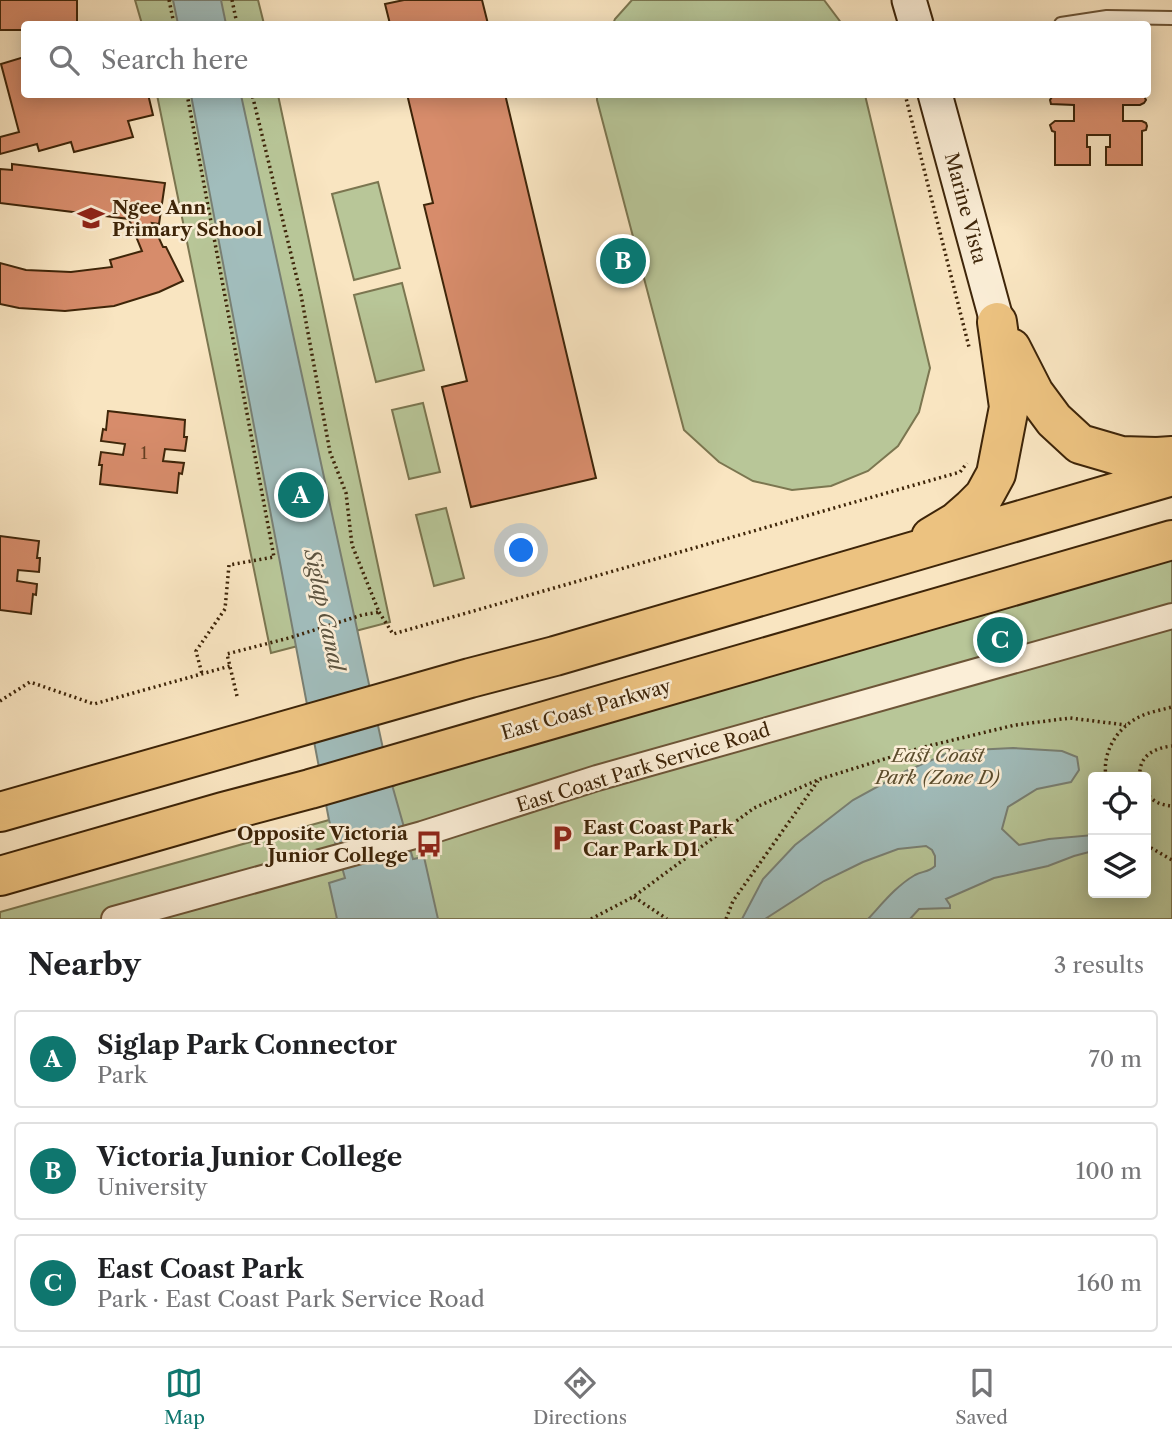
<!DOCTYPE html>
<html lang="en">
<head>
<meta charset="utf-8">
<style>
	body { margin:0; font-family:"Libre Caslon Text",serif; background:#f6f6f6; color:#202124 }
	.controls { position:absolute; right:21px; bottom:21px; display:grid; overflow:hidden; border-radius:7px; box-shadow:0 4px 18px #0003 }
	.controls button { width:63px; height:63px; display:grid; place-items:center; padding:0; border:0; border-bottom:2px solid #e0e0e0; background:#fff; color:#202124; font:35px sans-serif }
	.you { position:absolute; left:522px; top:551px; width:24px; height:24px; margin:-18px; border:5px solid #fff; border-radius:50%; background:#1a73e8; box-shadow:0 0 0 10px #1a73e833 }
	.badge { display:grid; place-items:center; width:46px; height:46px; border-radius:50%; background:#0f766e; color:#fff; font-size:23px; font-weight:700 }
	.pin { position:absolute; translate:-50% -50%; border:4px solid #fff; box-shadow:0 2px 7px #0006 }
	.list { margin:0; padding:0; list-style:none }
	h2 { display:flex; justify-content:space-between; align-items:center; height:91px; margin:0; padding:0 28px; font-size:30px }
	h2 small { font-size:23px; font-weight:400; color:#757577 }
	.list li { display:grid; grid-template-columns:46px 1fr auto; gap:21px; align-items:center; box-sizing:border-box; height:98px; margin:0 14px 14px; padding:0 14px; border:2px solid #e0e0e0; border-radius:7px }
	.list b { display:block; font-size:26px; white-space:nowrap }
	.list p { margin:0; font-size:23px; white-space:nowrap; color:#757577 }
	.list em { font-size:23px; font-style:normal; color:#757577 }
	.icon { flex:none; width:38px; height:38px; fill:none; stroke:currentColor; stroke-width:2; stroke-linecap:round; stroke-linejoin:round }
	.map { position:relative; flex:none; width:1172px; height:919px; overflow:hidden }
	.search { position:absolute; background:#fff; box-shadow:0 4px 18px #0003; left:21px; right:21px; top:21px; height:77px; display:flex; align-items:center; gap:18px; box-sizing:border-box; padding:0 24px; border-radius:7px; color:#757577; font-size:26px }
	.sheet { height:427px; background:#fff }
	nav { display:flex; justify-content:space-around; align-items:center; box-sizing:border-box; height:98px; border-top:2px solid #e0e0e0; background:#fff; font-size:19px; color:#757577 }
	nav a { display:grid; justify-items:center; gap:4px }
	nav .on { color:#0f766e }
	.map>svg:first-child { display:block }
	.green { fill:#b8c698; stroke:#7b7650; stroke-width:2; fill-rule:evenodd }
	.water { fill:#a1bdbc; stroke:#798074; stroke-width:2 }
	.building { fill:#d78c6b; stroke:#3e2509; stroke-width:2 }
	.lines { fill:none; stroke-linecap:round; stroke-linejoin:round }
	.lane-casing { stroke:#6d5537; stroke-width:16 }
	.street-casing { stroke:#6d5537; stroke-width:28 }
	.secondary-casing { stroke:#3e2509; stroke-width:37 }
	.highway-casing { stroke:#3e2509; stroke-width:42 }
	.path { stroke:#3e2509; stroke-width:3.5; stroke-dasharray:2 3.5; stroke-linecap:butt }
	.lane { stroke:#fbeed7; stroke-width:12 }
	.street { stroke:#fbeed7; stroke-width:24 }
	.secondary { stroke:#fbeed7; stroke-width:33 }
	.highway { stroke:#ecc280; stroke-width:38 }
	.labels { text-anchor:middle; stroke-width:5; stroke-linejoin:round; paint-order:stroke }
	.number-label { font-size:16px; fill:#643f22 }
	.poi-label { font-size:19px; font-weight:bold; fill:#3e2509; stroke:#fbeed7; text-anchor:start }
	.street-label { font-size:19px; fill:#3e2509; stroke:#fbeed7 }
	.park-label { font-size:19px; font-style:italic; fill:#5c4d2d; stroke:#fbeed7 }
	.water-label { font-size:21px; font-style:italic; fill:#5c533f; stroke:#fbeed7 }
</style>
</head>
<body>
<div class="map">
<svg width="1172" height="919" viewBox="0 0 1172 919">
	<rect width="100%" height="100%" fill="#f9e5c1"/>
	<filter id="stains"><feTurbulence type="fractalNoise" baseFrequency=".00286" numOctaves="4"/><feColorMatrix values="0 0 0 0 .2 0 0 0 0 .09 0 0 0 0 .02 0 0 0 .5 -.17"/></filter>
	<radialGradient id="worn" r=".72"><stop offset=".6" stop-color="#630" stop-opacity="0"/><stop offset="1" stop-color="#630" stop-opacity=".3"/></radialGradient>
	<!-- green -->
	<path class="green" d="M135,0H258L264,24H142Z
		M632,0H824L842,24H613L615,19Z
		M157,95H278L390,622L271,653Z
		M597,95H865L930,368L919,412L898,446L868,471L831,486L792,490L753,481L719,462L684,430L597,100Z
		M378,182L400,268L354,280L332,194Z
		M402,283L424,370L376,382L354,295Z
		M423,403L440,472L409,479L392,410Z
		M446,508L464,578L434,586L416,515Z
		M1172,541V919H0V912L329,820L483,739ZM1093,777H1146V893H1093Z"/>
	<!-- water -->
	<path class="water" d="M173,0H221L226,24H178Z
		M191,95H241L387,767L413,859L424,857L438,919H337L329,883L345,878L329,820Z
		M1013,748L1062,751L1077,757L1079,770L1071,782L1037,789L1008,807L1002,829L1019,845L1049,839L1093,835V851L1074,856L1048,866L994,878L946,899L950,905V908L919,909L910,919H868C882,904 896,886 915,875C923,871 929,872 935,866V856L932,850L926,846L898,849L863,862L824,881L765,919H742L763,879L795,845L853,800L906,771L953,751Z"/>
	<!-- building -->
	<path class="building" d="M0,0H77V24H24V30H0Z
		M404,0H482L488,24H390L385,4Z
		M24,57V94H148L153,115L128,121L133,137L74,152L71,142L39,151L37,144L0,154V137L19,132L1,64Z
		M407,94H505L596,478L471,507L442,387L467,381L424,205L433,203Z
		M1054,94H1140L1144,96L1146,100L1144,103L1140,105H1123V121H1142L1146,123L1147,126L1146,130L1142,131V165H1106V147H1110V135H1087V147H1090V165H1055V132L1052,131L1050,125L1055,121H1074V105L1051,104L1050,100Z
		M12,164L165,183L159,224L152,223L163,247H166L183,281L159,292L114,306L65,311L19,308L0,304V263L26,270L71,272L112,267L110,260L142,251L129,219L0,203V169L12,170Z
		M108,411L185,420L184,437H187L185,451L165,449L163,461L184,463L182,474L179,473L177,493L100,484L102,465H99L101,452L123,455L125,444L101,441L103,429L106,430Z
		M0,536L39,541L37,558H40L39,572L18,570L17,581L37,584L36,595L33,594L31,614L0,610Z"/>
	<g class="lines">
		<!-- lane casing -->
		<g class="lane-casing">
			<path id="lane" d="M1061,24L1107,17L1172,18"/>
		</g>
		<!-- street casing -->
		<g class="street-casing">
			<path id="street" d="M114,919L422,834L597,778L1172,616"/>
		</g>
		<!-- secondary casing -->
		<g class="secondary-casing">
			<path id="secondary" d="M909,0L916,24
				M935,94L997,322"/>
		</g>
		<!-- highway casing -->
		<g class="highway-casing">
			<path id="highway" d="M1011,348L1034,393L1054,420L1080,444L1121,456L1157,457L1172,456
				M931,537L956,522L972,508L984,496L996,474L1009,407L997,322
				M0,812L470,678L555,656L1172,476
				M0,876L223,812L310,789L1172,540"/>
		</g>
		<!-- path -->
		<path class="path" d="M169,0L174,24
			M232,0L237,24
			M187,94L274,557L229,565L225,609L196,651L202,674
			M905,94L969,347
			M379,612L393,634L960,472L967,463
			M237,696L227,654L289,638L362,615L379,612L352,545L346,493L330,452L301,295L252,94
			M0,701L30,682L94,704L230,666
			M1106,777C1102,752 1117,728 1139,717C1149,712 1161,710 1172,707
			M1140,777C1138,756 1154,748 1172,746
			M1146,791C1152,802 1161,805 1172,806
			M1146,845L1172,860
			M634,897L667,919
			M591,919L633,897L754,808L820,779L920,748L1015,725L1070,718L1126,725
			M726,919L733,901L818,781"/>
		<!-- lane -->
		<use href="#lane" class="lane"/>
		<!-- street -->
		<use href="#street" class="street"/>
		<!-- secondary -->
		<use href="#secondary" class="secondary"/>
		<!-- highway -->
		<use href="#highway" class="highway"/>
	</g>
	<!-- icons -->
	<defs>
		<g id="school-bare" transform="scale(2.1)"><path d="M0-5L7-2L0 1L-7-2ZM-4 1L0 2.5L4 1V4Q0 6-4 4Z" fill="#8f2418" stroke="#fbeed7" stroke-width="2.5" paint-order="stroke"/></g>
		<g id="parking-bare" transform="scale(2.1)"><path d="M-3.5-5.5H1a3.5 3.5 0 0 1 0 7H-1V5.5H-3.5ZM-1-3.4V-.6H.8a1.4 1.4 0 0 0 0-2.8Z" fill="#8f2418" stroke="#fbeed7" stroke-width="2.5" paint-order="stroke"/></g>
		<g id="bus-bare" transform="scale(2.1)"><path d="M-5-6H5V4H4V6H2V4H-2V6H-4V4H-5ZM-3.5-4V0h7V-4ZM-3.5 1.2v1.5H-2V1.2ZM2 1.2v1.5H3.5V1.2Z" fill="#8f2418" stroke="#fbeed7" stroke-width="2.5" paint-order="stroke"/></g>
	</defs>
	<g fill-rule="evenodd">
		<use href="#school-bare" x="91" y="218"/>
		<use href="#parking-bare" x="562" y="838"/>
		<use href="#bus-bare" x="429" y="844"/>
	</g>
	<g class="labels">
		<!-- number labels -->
		<g class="number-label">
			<text x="144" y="459">1</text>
		</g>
		<!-- poi labels -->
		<g class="poi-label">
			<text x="112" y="214">Ngee Ann<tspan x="112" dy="22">Primary School</tspan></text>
			<text x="583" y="834">East Coast Park<tspan x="583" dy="22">Car Park D1</tspan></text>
			<text x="408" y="840" text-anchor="end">Opposite Victoria<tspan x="408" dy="22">Junior College</tspan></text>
		</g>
		<!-- street labels -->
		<g class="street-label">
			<text transform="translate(966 208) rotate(75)" y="7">Marine Vista</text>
			<text transform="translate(586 709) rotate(-16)" y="7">East Coast Parkway</text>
			<text transform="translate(643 767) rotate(-17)" y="7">East Coast Park Service Road</text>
		</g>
		<!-- park labels -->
		<g class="park-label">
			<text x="938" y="762">East Coast<tspan x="938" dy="22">Park (Zone D)</tspan></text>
		</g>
		<!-- water labels -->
		<g class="water-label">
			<text transform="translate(324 610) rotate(78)" y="7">Siglap Canal</text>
		</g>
	</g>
	<rect width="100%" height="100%" filter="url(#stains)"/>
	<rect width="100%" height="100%" fill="url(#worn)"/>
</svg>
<div class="controls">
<button><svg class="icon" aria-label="locate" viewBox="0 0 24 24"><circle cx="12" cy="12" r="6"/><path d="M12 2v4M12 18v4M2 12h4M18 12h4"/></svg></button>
<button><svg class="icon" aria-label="layers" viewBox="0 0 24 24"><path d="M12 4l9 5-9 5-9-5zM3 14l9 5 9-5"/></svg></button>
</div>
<div class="you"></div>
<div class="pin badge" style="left:301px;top:495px">A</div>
<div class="pin badge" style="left:623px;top:261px">B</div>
<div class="pin badge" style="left:1000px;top:640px">C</div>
<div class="search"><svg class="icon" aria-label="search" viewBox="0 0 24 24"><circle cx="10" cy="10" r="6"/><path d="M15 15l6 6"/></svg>Search here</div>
</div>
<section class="sheet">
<h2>Nearby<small>3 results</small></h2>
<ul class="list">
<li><span class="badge">A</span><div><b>Siglap Park Connector</b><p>Park</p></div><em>70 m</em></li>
<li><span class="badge">B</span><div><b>Victoria Junior College</b><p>University</p></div><em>100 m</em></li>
<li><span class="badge">C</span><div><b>East Coast Park</b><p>Park · East Coast Park Service Road</p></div><em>160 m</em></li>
</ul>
</section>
<nav>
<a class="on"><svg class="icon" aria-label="map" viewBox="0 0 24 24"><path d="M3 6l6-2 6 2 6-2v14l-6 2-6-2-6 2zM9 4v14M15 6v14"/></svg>Map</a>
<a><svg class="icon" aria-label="directions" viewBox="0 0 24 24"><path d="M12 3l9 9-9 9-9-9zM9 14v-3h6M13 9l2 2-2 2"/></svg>Directions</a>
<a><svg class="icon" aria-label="saved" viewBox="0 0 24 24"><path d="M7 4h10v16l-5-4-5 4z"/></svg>Saved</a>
</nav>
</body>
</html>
